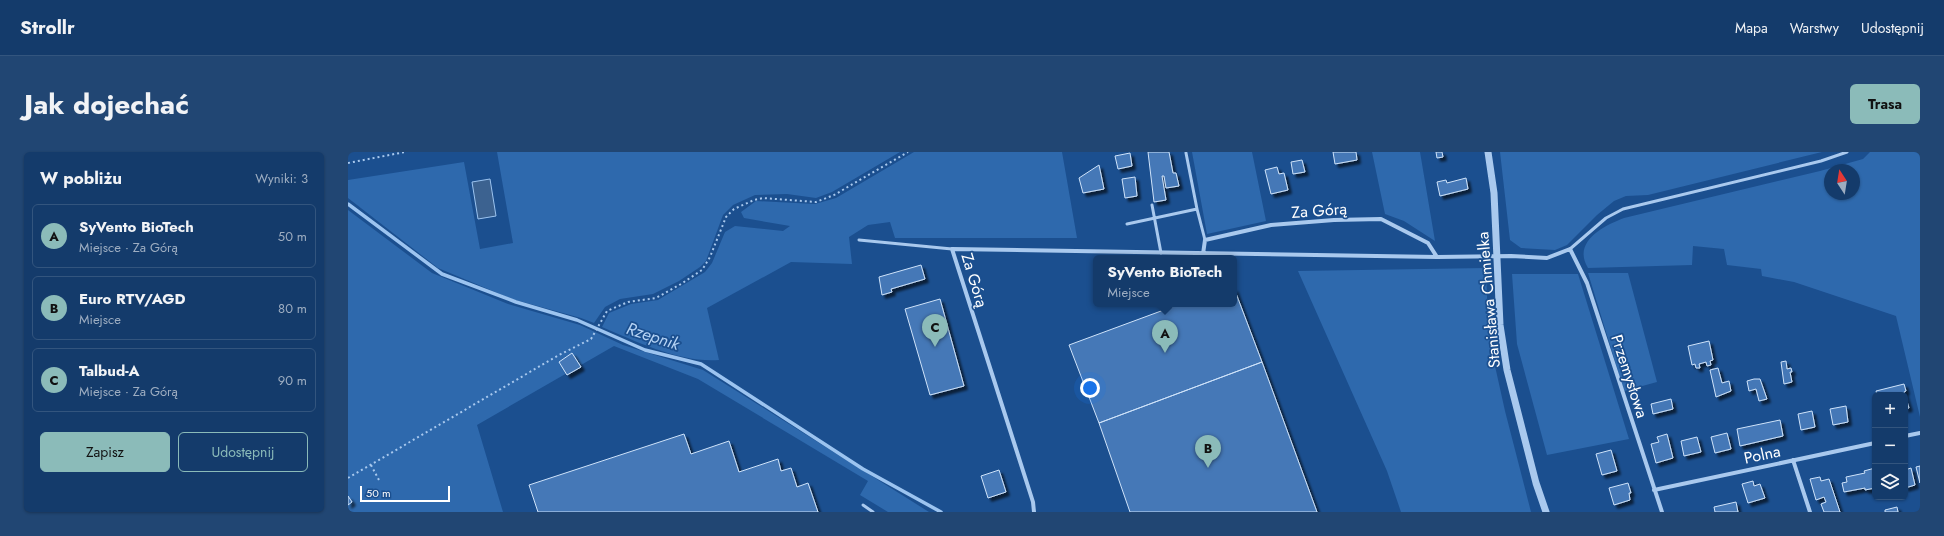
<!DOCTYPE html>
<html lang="pl">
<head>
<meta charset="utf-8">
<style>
	body { margin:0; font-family:Jost,sans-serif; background:#214673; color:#f1f3f6 }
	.controls { position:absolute; right:12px; bottom:12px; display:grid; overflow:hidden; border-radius:6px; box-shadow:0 1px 3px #0004 }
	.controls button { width:36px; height:36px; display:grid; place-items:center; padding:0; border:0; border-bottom:1px solid #33557e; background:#143b6b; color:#f1f3f6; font:20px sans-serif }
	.compass { position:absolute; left:1476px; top:12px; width:36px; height:36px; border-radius:50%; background:#143b6b; box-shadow:0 1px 3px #0004; rotate:348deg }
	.scale { position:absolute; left:12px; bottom:10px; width:90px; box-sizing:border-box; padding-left:4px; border:2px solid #fff; border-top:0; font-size:11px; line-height:14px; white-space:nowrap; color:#fff; -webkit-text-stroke:3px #1b4f8f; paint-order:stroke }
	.you { position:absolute; left:742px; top:236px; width:14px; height:14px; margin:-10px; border:3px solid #fff; border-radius:50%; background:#1a73e8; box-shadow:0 0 0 6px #1a73e833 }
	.badge { display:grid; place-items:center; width:26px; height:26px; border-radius:50%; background:#8bbbb9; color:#111; font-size:13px; font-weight:700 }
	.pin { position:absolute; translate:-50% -33px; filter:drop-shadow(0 1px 2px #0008) }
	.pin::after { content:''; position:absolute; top:21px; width:14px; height:12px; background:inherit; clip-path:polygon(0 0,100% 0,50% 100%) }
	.popup { position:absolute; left:745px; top:103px; width:144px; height:52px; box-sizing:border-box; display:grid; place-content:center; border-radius:6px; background:#143b6b; filter:drop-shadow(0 1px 3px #0005); font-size:13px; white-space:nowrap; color:#9dadc1 }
	.popup b { font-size:15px; color:#f1f3f6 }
	.popup::after { content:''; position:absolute; left:50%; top:100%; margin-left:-8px; border:8px solid transparent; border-top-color:#143b6b }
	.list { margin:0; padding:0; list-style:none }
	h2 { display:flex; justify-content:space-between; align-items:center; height:52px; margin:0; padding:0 16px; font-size:17px }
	h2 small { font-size:13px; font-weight:400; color:#9dadc1 }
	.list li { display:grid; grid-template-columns:26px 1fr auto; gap:12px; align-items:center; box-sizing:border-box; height:64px; margin:0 8px 8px; padding:0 8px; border:1px solid #33557e; border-radius:6px }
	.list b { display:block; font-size:15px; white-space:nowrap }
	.list p { margin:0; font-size:13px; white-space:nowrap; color:#9dadc1 }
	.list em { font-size:13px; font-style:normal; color:#9dadc1 }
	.actions { display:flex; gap:8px; padding:12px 16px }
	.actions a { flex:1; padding:9px 0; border:1px solid #8bbbb9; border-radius:6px; text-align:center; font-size:14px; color:#8bbbb9 }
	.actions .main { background:#8bbbb9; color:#111 }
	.icon { flex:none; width:22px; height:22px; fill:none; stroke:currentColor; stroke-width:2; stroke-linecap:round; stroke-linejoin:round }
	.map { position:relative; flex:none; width:1572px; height:360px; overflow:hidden; border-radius:6px }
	header { display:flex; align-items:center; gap:24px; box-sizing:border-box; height:56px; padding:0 20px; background:#143b6b; border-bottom:1px solid #33557e }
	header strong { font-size:19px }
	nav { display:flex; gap:22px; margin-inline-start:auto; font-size:14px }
	.intro { display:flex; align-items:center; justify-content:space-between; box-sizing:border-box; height:96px; padding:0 24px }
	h1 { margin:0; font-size:28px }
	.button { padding:10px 18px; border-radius:6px; background:#8bbbb9; color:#111; font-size:14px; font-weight:700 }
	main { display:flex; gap:24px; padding:0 24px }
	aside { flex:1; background:#143b6b; border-radius:6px; box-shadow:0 1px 3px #0004 }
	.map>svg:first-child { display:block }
	.green { fill:#2e69ad; fill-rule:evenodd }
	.water { fill:#3c6290; stroke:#9cc4f0 }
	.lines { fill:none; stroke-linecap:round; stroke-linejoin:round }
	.stream { stroke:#9cc4f0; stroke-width:3.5 }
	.building { fill:#4478b7; stroke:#cfe3fa; filter:url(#shadow) }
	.path { stroke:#a9c9ee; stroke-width:2; stroke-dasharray:2 3; stroke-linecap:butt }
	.service { stroke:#a9c9ee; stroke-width:3 }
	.minor { stroke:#a9c9ee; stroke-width:4 }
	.tertiary { stroke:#a9c9ee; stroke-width:7 }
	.labels { text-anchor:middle; stroke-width:3.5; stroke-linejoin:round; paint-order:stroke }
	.street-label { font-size:16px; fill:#fff; stroke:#1b4f8f }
	.water-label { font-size:17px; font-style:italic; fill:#b5d3f5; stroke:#1b4f8f }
</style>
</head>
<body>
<header>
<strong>Strollr</strong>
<nav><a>Mapa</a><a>Warstwy</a><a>Udostępnij</a></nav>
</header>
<div class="intro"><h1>Jak dojechać</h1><a class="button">Trasa</a></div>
<main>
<aside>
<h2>W pobliżu<small>Wyniki: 3</small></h2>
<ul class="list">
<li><span class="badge">A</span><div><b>SyVento BioTech</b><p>Miejsce · Za Górą</p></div><em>50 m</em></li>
<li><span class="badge">B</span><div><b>Euro RTV/AGD</b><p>Miejsce</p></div><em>80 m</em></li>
<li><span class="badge">C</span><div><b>Talbud-A</b><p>Miejsce · Za Górą</p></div><em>90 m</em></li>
</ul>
<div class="actions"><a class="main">Zapisz</a><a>Udostępnij</a></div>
</aside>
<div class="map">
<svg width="1572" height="360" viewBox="0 0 1572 360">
	<defs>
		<filter id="shadow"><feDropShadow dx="3.5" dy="3.5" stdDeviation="1" flood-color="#0009"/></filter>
	</defs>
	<rect width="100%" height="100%" fill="#1b4f8f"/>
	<!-- green -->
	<path class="green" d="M149,0H552L484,40L468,46L439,42L407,43L385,53L375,63L358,109L352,115L331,129L305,142L272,147L257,155L246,171L233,166L164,147L90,116L0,46V28L116,10L132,97L165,91Z
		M566,0H714L729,86H547L542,70L520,73L501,85L504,112L443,110L359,156L371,208C333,211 289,190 254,175L261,161L283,152L310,148L357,120L364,111L377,80L387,74L435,79L442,74L396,66L393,60L408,49L467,52L488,46Z
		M844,0H904L918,69L859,82Z
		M1024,0H1072L1087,89L1056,69L1037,62Z
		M1152,0H1474L1300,43L1278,44L1266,49L1249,63L1219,93L1207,98L1173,96L1162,88Z
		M1522,0H1572V265L1548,164L1446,130L1414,124L1413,117L1379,113L1376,97L1345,94L1344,113L1240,116C1224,90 1255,74 1276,66L1472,19L1515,7ZM1482,18H1506V42H1482Z
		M0,58L84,121L160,152L232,173L275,193L355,218L581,360H540L512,343L520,329L350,227L266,194L129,273L155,360H0Z
		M1138,116L1140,171L1145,205L1157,259L1183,360H1053L1039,319L950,119Z
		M1240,121H1280L1309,230L1276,239Z
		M1164,122H1230L1281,287L1199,303L1169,192Z"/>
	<!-- water -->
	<path class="water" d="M142,27L148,64L130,67L124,30Z"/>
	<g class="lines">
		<!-- stream -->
		<path class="stream" d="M0,52L94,122L168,150L229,168L297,198L353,212L515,317L593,360"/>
	</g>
	<!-- building -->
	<path class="building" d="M800,0H821L825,21H828L831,34L818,36L816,24H814L818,48L806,50Z
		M985,0H1008L1009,8L987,12Z
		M1088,0H1094L1095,5L1089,6Z
		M782,1L784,14L770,17L767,4Z
		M954,8L957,20L945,22L943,10Z
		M751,13L756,37L735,41L731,26Z
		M929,15L931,22L936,21L940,38L923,42L917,18Z
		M787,25L789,44L777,46L774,27Z
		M1118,26L1120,37L1092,44L1089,30L1098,28L1099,31Z
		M573,113L577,127L543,137L544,140L534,143L531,125Z
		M886,136L914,210L751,271L721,193L832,152H886Z
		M592,147L616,234L582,243L557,157Z
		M1361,189L1365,208L1362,209L1363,213L1359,214L1358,210L1351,212L1352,216H1348L1347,212L1344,213L1340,194Z
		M224,201L233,215L219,223L211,210Z
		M1438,209L1439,217L1443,216L1444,220H1442L1444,230L1436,232L1433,210Z
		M914,210L969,360H782L751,271Z
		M1370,216L1374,231L1381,229L1383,239L1368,245L1362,218Z
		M1406,227H1412L1419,247L1411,249L1408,237L1401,239L1399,229Z
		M1556,232L1558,239L1556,240L1557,243H1529L1528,239Z
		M1557,243L1561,256L1557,257Z
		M1323,247L1325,257L1305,262L1303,252Z
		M1498,254L1500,270L1485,273L1482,257Z
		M1464,259L1467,275L1453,278L1450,262Z
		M1432,268L1435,284L1392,294L1389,277Z
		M1379,281L1383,297L1367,301L1363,285Z
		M336,282L343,302L381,289L391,320L430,307L433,319L443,316L449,335L460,331L470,360H190L181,333Z
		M1319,282L1325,306L1308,311L1303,292L1311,290L1309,285Z
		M1349,285L1353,300L1336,304L1333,289Z
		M1263,298L1269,319L1254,323L1248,302Z
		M1572,314V331L1568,315Z
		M1527,316V336L1517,338V336L1496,340L1494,331L1499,330L1498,325L1517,321L1516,319Z
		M1563,316L1567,333L1557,336V318Z
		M651,318L658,340L640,346L633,324Z
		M1472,325L1473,329L1481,327L1492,360H1476L1473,352L1478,350L1476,345L1468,348L1462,327Z
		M1405,329L1406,334L1412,332L1417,346L1400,351L1394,332Z
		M1280,331L1283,341H1281L1282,348L1266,353L1261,336Z
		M0,344L4,350L0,353Z
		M1388,350L1390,360H1367L1366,355Z
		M1549,355L1550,360H1537V358Z"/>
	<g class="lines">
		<!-- path -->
		<path class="path" d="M0,11L57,0
			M23,313L32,330
			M0,326L211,203L243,187L259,159L280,150L308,146L333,132L354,118L362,105L378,65L386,57L406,48L415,46L468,50L486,43L560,0"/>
		<!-- service -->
		<path class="service" d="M804,53L813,101
			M849,57L857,88
			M779,72L849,57L838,1
			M511,88L604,97
			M1222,97L1258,66L1275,57L1473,9L1499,0
			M515,353L525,360"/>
		<!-- minor -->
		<path class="minor" d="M855,102L857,88L923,73L986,68L1033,67L1080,91L1089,105
			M1557,284L1572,281
			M1445,308L1462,360
			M1306,338L1527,291
			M686,360L685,350L604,97L1089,105L1163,104L1199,106L1222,97L1239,131L1314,360"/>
		<!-- tertiary -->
		<path class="tertiary" d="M1140,0L1146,41L1152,173L1159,218L1188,331L1198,360"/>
	</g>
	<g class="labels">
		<!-- street labels -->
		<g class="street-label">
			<text transform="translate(971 58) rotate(-4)" y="6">Za Górą</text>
			<text transform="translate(627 128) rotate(73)" y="6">Za Górą</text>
			<text transform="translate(1140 148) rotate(-95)" y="6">Stanisława Chmielka</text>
			<text transform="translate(1282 224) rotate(72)" y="6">Przemysłowa</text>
			<text transform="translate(1414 302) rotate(-12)" y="6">Polna</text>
		</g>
		<!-- water labels -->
		<g class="water-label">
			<text transform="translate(305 184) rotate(18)" y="6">Rzepnik</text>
		</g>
	</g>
</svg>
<div class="controls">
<button>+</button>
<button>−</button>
<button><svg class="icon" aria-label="layers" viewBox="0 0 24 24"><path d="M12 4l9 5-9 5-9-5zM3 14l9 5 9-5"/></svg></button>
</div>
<svg class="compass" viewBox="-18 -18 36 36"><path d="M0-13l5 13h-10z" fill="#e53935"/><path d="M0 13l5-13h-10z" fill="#9dadc1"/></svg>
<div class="scale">50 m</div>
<div class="you"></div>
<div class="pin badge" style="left:817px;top:201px">A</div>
<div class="popup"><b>SyVento BioTech</b>Miejsce</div>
<div class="pin badge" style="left:860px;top:316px">B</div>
<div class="pin badge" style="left:587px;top:195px">C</div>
</div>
</main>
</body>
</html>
